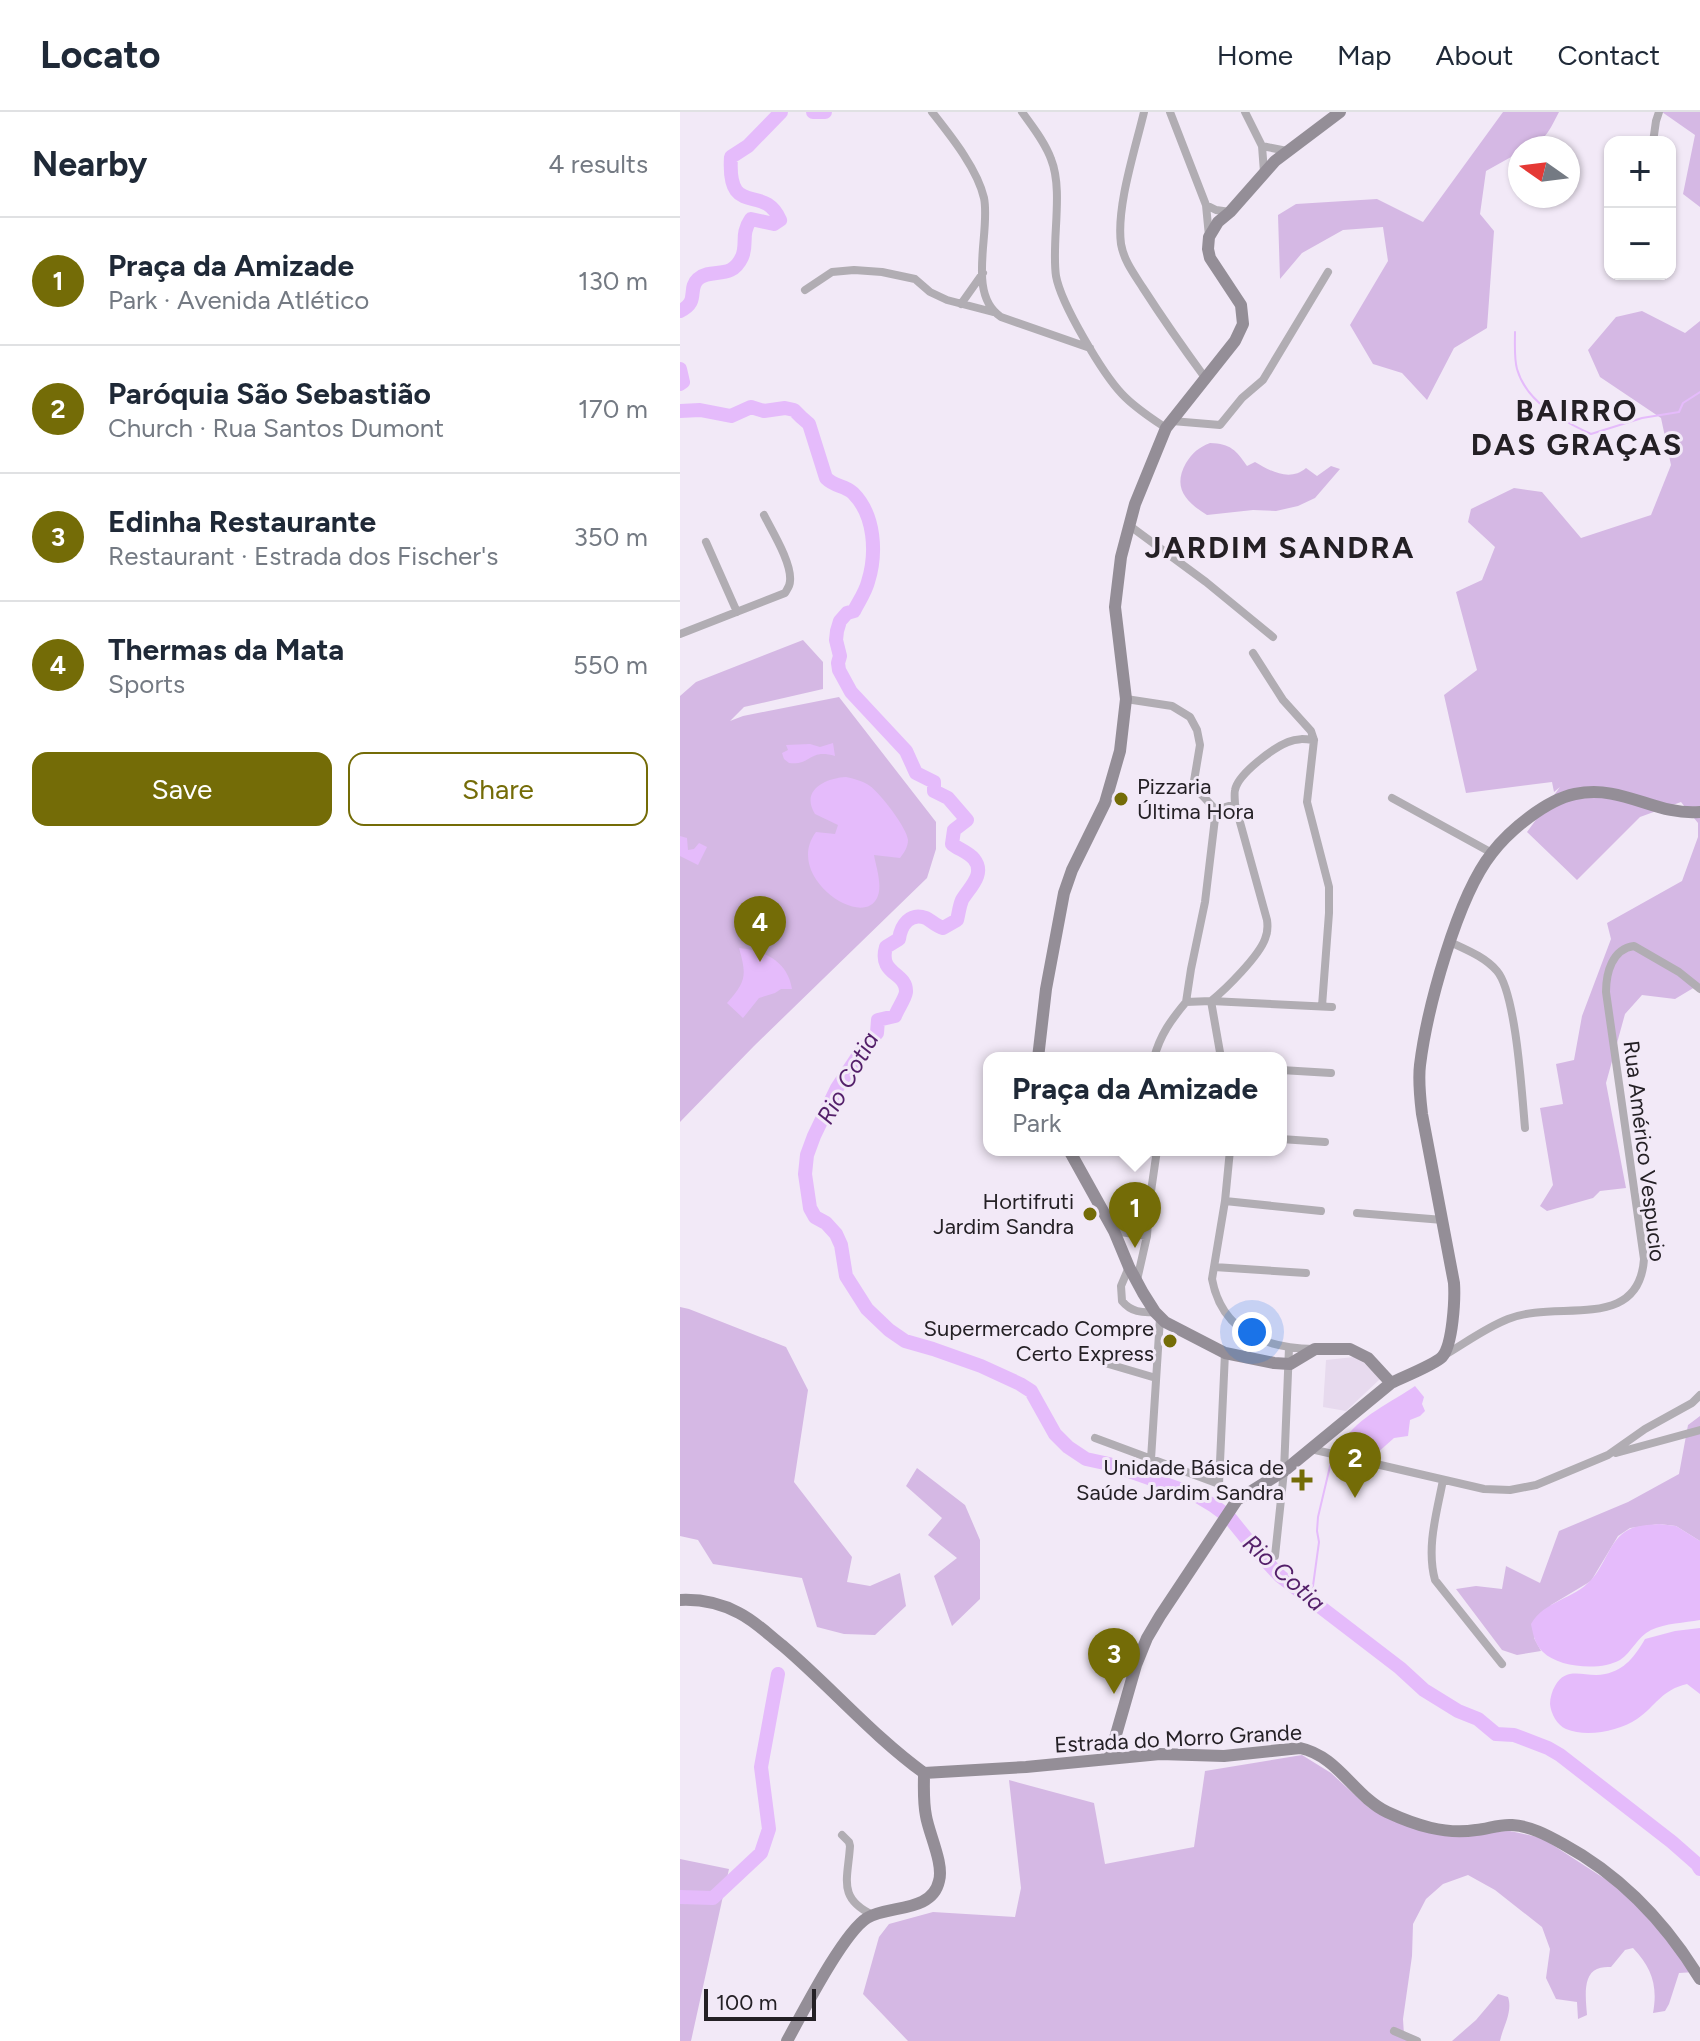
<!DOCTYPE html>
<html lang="en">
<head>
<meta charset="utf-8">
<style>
	body { margin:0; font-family:Figtree,sans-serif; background:#f2f2f3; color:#1f2937 }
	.controls { position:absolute; right:24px; top:24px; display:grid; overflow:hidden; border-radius:16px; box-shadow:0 2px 6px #0004 }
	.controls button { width:72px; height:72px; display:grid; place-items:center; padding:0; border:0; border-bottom:2px solid #e0e1e3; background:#fff; color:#1f2937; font:40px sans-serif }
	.compass { position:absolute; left:828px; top:24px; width:72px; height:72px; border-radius:50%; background:#fff; box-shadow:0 2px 6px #0004; rotate:284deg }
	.scale { position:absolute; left:24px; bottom:20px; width:112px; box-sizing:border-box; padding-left:8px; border:4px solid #242025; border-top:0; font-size:22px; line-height:28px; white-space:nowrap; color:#242025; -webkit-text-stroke:6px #f2e9f7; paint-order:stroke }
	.you { position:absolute; left:572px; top:1220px; width:28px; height:28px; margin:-20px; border:6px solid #fff; border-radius:50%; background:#1a73e8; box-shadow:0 0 0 12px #1a73e833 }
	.badge { display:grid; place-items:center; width:52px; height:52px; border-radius:50%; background:#746c07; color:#fff; font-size:26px; font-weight:700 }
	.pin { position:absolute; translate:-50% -66px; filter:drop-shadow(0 2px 4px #0008) }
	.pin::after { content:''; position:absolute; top:42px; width:28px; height:24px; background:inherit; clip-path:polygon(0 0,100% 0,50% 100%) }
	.popup { position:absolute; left:303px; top:940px; width:304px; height:104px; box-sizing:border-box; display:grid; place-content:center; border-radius:16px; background:#fff; filter:drop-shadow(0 2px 6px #0005); font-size:26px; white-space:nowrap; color:#747a83 }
	.popup b { font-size:30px; color:#1f2937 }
	.popup::after { content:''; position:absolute; left:50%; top:100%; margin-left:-16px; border:16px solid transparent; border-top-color:#fff }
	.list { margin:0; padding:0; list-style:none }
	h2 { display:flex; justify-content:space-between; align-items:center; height:104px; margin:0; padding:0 32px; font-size:34px }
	h2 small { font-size:26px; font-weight:400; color:#747a83 }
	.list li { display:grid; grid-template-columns:52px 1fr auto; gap:24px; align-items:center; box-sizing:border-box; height:128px; padding:0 32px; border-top:2px solid #e0e1e3 }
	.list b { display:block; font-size:30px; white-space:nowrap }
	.list p { margin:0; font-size:26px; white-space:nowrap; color:#747a83 }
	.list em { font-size:26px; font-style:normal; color:#747a83 }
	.actions { display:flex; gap:16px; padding:24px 32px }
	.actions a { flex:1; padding:18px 0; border:2px solid #746c07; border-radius:16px; text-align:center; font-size:28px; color:#746c07 }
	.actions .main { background:#746c07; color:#fff }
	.map { position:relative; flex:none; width:1020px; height:1929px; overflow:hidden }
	header { display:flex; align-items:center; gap:48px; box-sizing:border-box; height:112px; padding:0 40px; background:#fff; border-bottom:2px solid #e0e1e3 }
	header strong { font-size:38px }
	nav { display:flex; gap:44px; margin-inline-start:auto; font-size:28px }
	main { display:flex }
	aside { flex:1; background:#fff }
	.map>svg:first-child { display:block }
	.built { fill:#e7daee }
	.green { fill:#d5b8e4 }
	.water { fill:#e5bbfb }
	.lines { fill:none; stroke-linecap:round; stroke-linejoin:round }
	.stream { stroke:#e5bbfb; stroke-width:2 }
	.river { stroke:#e5bbfb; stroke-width:14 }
	.street { stroke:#b1adb3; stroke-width:8 }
	.secondary { stroke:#948e97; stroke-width:12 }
	.poi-dot { fill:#746c07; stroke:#f2e9f7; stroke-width:3 }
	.labels { text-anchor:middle; stroke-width:6; stroke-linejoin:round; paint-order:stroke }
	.poi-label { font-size:22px; fill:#242025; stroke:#f2e9f7; text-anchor:end }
	.street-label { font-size:22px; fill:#242025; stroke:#f2e9f7 }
	.water-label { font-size:24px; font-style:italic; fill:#531f69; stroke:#f2e9f7 }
	.district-label { font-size:30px; font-weight:bold; letter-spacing:2px; fill:#242025; stroke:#f2e9f7 }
</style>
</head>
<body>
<header>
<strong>Locato</strong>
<nav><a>Home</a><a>Map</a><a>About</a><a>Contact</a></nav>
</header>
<main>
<aside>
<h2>Nearby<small>4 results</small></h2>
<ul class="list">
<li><span class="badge">1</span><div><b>Praça da Amizade</b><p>Park · Avenida Atlético</p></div><em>130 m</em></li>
<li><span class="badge">2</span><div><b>Paróquia São Sebastião</b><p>Church · Rua Santos Dumont</p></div><em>170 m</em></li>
<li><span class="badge">3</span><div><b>Edinha Restaurante</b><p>Restaurant · Estrada dos Fischer's</p></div><em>350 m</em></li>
<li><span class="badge">4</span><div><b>Thermas da Mata</b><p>Sports</p></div><em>550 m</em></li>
</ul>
<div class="actions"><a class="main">Save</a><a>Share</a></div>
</aside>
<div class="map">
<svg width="1020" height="1929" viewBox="0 0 1020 1929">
	<rect width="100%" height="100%" fill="#f2e9f7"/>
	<!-- built -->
	<path class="built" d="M674,1245L684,1251L700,1267L666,1299L643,1295L646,1248Z"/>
	<!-- green -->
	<path class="green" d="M823,0H879C870,17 863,36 840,36V40L806,59L800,102L814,119L807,216L774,236L747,288L722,261L693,252L670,213L708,149L703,115L663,118L622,141L600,167L598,103L616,92L697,87L743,110Z
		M982,0H1020V95L1003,82L1015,23Z
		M962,199L1005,221L1020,209V872L995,887L962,883L945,902L926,971L946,1076L920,1079L913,1086L867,1099L860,1094L873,1073L860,996L883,992L876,952L894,948L902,904L931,827L927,811L1002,769L1018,725V711L1001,690L960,705L897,768L847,720L880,675L874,680L872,670L786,681L764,583L797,558L776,480L802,468L815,435L788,410L791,397L834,376L862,380L901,426L971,403L991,353L981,306L920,265L908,238L936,205Z
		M530,331C551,332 556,338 567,354L575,350C590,359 610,370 626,356L637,364L651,354L660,357L635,386L618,394L596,399L573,398L527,403C506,390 492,376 506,351C513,340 518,336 530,331Z
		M123,528L143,550V577L64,595L50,609L63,604L159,585L256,710V737L247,766L74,934L0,1010V584L16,570Z
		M0,1195L9,1197L106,1235L128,1278L114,1370L172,1445L167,1470L190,1474L220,1461L226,1494L195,1523L164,1522L137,1515L122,1466L33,1452L18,1428L0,1424Z
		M1020,1304V1429L996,1414L979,1412L950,1416L938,1424L911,1469L871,1493L854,1526L861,1539L837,1543L822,1538L776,1477L796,1474L822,1477L826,1454L860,1471L879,1419L948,1390L999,1362L1008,1313Z
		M237,1356L285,1393L300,1428V1487L272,1514L254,1464L277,1446L248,1423L262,1406L226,1374Z
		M622,1643L651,1661L689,1696L754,1722L830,1719L862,1726L959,1789L1015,1860L999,1861L989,1892L985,1899L973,1901C978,1874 972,1856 953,1836L945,1838L931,1855C927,1855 922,1855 917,1857C902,1863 906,1889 907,1903L898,1907L897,1890L876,1887L866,1866L870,1837L862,1815L815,1778L788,1763L763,1772L746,1787L733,1812L732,1844L723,1907L724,1923L730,1929H228L183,1882L199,1825L209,1812L253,1800L335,1805L341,1776L329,1668L414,1691L425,1752L514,1735L525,1659Z
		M0,1747L49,1757L11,1929H0Z
		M818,1882L828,1885C833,1900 823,1914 820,1929H772L796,1908Z"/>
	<!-- water -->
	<path class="water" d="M153,631L155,644C129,636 131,654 109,651L104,647L102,641L108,638L106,633L130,632L140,635Z
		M166,665C175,667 183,669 190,674C201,682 227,716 228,728C228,735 224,741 220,746L194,743C196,755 203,774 197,786C182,818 103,764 136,720L155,722L158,713L135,702C120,678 146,666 166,665Z
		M0,724L7,726L8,738L14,737L19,731L27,735L18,753L0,744Z
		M59,836C85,838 108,850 112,877H101L95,881L79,886L63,906L47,891C66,869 67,864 59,836Z
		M735,1274L744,1285L742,1292L745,1299L740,1304L730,1308L728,1324L714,1326L696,1342L671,1337L665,1328C675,1307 715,1288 735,1274Z
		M979,1412L996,1414L1020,1429V1508C1004,1511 986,1511 971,1518C957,1525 952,1540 940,1548C921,1559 879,1556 863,1540C855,1533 853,1522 851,1512C864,1489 894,1487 911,1468C925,1454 930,1427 948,1418C957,1413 969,1413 979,1412Z
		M1020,1516V1582L1007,1572C981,1578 976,1594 957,1607C939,1619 907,1626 886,1617C877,1613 871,1602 870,1592C870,1586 872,1579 875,1574C887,1552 907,1567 925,1562C945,1558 955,1544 965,1527L995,1519Z"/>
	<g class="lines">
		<!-- stream -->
		<path class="stream" d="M835,220C835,231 834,246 837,257C847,291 881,308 911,322L962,306L999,300L1003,291L1020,280
			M627,1484L632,1481L639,1430L637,1419L638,1405L651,1350"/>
		<!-- river -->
		<path class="river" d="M133,0H145
			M0,199C20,190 7,177 18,167C32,155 51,169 62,145C68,131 60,123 71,107L94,112L100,108C84,70 47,108 51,45L68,34L101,0
			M0,257L3,270L0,272
			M0,299L20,298L51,304L71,295L84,299L105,296L114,298L121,305L129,312L146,366C155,375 164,373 173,381C195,403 197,441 188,470C185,481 179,489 174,499L167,501L160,509L157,519L156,528L160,544L158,551L159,558L171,580L226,639L236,661L254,670V679L268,686L287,708L274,718L272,732C278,737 288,740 294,747C306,762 289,776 282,788C279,795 279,801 277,808L263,816C256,814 252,809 246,806C230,800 221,813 219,827L206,835C198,863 227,860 226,880C225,887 218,896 215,904L198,908L197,921L180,941L157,976L134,1024L127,1043L125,1062L130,1096L135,1105L146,1111L156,1122L161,1133L166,1164L187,1197L209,1218L225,1229L253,1237L301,1254L340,1272L351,1279L375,1322L388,1335L406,1347L429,1352L494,1375L514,1382L534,1394L549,1405L575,1437L600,1464L720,1556L744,1578L778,1599L798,1607L816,1622L834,1623L868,1636L880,1643L992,1730L1017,1752L1020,1757
			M0,1785L33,1786L81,1741L89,1717L81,1655L98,1562"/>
		<!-- street -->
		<path class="street" d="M252,0C270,23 297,56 304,86C311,120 286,182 321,205L410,236
			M342,0C352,14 365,30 371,47C384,79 371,130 376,164C381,192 423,262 442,282C455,296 471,306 486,316
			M464,0C455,38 436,95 441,132C444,149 454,162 463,176C483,207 504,237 526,267
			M490,0L526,93
			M565,0L582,34L584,60
			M973,30L976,9L979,0
			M582,34L607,39
			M529,124L526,93L536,98L550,100
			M125,178L152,160L174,158L202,160L235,167L250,180L267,188L313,200
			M281,192L303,161
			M492,309L540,313L562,286L583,268L648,160
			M450,414L526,470L593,525
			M26,430L57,500
			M0,522L105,481C108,476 110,474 110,469C112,451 92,419 84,403
			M573,541L603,588L631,619L634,628
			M446,587L492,594L510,605L517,618L520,633L514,669L520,681L536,698
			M634,628L627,690L649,775V801L642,894
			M712,686L812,741
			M770,830C787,838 805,845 817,859C836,881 842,983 845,1016
			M506,890L511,857L525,790L536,698L555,692
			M474,946C480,923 491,908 506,890L531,889L652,895
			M541,946L531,889C546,877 579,844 585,827C588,820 588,815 587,808L555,692C555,691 554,679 555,678C558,662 593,636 608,630C617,626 625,627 634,628
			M601,958L651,961
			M601,1027L645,1030
			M550,1038L545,1089L532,1167C542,1221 586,1236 634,1237
			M545,1089L641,1099
			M677,1101L763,1108
			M434,1119L467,1124
			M449,1155L441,1174L442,1189C451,1200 462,1201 475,1200
			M534,1155L626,1161
			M457,1168L467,1124L469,1093L477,1038
			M763,1244C784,1232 805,1216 828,1207C877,1187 959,1221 964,1147L926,880C926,861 932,837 954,834L999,860L1020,877
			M425,1251L476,1266
			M415,1326L539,1372L557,1388
			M631,1337L804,1377L830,1378L856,1373L928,1343L965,1317L1012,1291L1020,1283
			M936,1341L1020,1318
			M471,1347L480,1206
			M763,1368C757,1400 746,1435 755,1468L822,1552
			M539,1372L545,1241
			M595,1444L604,1359L609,1236
			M162,1723L169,1730L170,1734C168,1767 157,1786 193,1803
			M714,1919L737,1929"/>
		<!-- secondary -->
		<path class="secondary" d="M358,946L366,877L384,781L392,758L425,691L440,639L446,587L435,495L441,445L455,392L486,316L555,229L563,212L561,193L530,146L528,137L529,125L538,110L550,100L595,49L660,0
			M389,1038L434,1119L449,1155L463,1181L475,1200L485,1210L545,1241L594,1251L610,1252L635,1237H670L688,1246L711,1271L604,1359L557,1388L480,1504L467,1526L456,1553L429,1647
			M711,1271C723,1265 754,1253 762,1245C773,1233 775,1186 774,1171L742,1002C740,985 738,969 740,953C747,897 777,785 812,741C830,718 866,688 895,682C943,672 975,704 1020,700
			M0,1488C21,1487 40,1491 59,1501C75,1509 89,1523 103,1534C151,1575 193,1624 244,1661L346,1655L480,1642L544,1644L620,1636C658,1644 674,1684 707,1700C735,1713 765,1723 796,1718C808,1717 819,1712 832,1713C850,1714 867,1723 883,1732C940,1763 986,1811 1020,1867
			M107,1929C122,1902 163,1821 187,1806C208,1793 252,1801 259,1769C264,1752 249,1722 246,1704C243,1689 244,1675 244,1661"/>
	</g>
	<!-- markers -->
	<g class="poi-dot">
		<circle cx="441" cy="687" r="8"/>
		<circle cx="410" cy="1102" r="8"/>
		<circle cx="490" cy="1229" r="8"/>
		<path d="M618 1356h8v8h8v8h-8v8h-8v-8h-8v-8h8z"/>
	</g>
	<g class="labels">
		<!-- poi labels -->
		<g class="poi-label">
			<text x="457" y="682" text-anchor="start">Pizzaria<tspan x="457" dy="25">Última Hora</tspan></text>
			<text x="394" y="1097">Hortifruti<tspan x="394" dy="25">Jardim Sandra</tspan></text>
			<text x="474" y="1224">Supermercado Compre<tspan x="474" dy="25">Certo Express</tspan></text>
			<text x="604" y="1363">Unidade Básica de<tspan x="604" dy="25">Saúde Jardim Sandra</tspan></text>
		</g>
		<!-- street labels -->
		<g class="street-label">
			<text transform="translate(965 1039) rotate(83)" y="8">Rua Américo Vespucio</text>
			<text transform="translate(498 1626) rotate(-3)" y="8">Estrada do Morro Grande</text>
		</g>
		<!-- water labels -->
		<g class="water-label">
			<text transform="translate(168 966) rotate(-61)" y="8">Rio Cotia</text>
			<text transform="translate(604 1461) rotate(42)" y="8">Rio Cotia</text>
		</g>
		<!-- district labels -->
		<g class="district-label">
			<text x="897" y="309">BAIRRO<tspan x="897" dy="34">DAS GRAÇAS</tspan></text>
			<text x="600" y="446">JARDIM SANDRA</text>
		</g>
	</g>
</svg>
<div class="controls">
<button>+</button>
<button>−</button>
</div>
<svg class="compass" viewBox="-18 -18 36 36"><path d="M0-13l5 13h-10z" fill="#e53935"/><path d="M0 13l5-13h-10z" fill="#747a83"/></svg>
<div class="scale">100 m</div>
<div class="you"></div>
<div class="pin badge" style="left:455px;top:1136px">1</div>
<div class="popup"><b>Praça da Amizade</b>Park</div>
<div class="pin badge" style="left:675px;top:1386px">2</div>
<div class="pin badge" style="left:434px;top:1582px">3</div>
<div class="pin badge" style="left:80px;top:850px">4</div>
</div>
</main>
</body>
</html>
